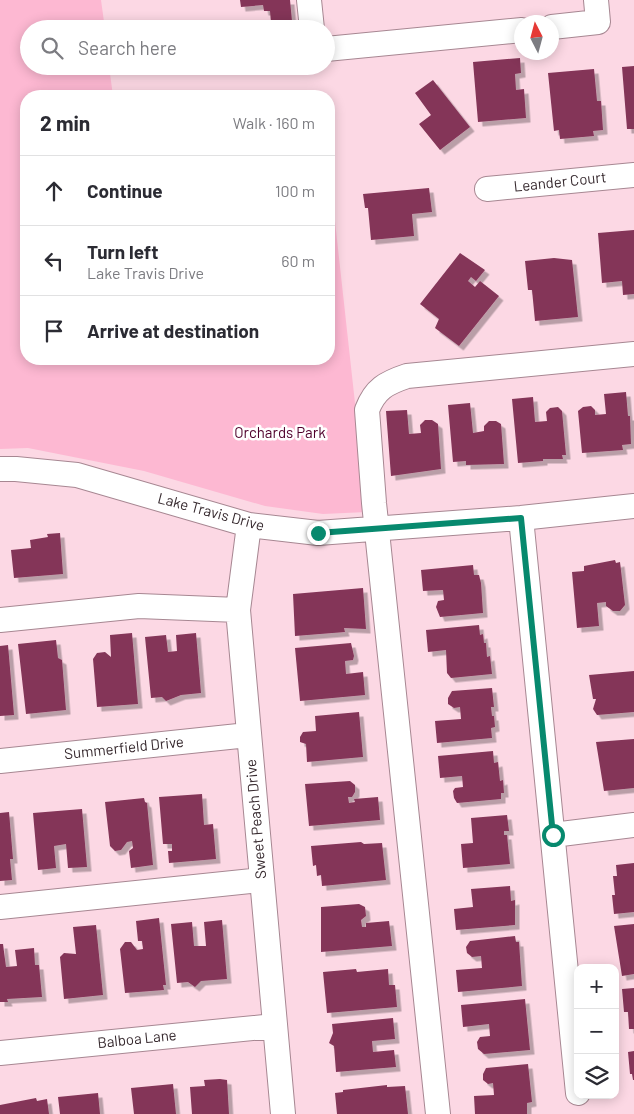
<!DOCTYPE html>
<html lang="en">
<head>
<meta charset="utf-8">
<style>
	body { margin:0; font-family:Barlow,sans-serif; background:#f2f2f3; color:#2b2b33 }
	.controls { position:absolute; right:15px; bottom:15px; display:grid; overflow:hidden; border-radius:10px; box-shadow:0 2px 12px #0003 }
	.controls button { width:45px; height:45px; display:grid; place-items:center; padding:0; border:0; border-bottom:1px solid #e1e1e2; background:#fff; color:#2b2b33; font:25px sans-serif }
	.compass { position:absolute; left:514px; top:15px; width:45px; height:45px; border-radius:50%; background:#fff; box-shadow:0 2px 12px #0003; rotate:354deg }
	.stop { position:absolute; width:15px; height:15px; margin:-11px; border:4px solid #07896e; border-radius:50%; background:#fff }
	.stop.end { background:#07896e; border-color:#fff; box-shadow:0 1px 5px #0008 }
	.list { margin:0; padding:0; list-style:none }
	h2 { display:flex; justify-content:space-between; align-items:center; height:65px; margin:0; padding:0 20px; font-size:21px }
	h2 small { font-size:16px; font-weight:400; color:#7c7c81 }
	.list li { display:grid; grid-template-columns:32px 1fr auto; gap:15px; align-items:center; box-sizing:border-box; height:70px; padding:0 20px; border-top:1px solid #e1e1e2 }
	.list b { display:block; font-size:19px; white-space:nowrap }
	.list p { margin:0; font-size:16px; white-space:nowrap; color:#7c7c81 }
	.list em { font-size:16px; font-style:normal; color:#7c7c81 }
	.icon { flex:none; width:28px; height:28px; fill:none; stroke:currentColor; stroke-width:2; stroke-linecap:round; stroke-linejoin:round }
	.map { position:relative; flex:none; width:634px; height:1114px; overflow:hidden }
	.search { position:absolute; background:#fff; box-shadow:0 2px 12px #0003; left:20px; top:20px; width:315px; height:55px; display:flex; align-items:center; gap:12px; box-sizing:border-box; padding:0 18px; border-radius:28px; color:#7c7c81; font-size:19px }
	.panel { position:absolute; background:#fff; box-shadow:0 2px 12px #0003; left:20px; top:90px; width:315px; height:275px; border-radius:20px }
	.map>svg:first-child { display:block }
	.green { fill:#fdb8d2 }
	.building { fill:#843558; filter:url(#shadow) }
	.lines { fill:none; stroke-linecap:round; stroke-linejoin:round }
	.minor-casing { stroke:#a78792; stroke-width:26 }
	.minor { stroke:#fff; stroke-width:24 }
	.route { stroke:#07896e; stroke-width:6 }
	.labels { text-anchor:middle; stroke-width:5; stroke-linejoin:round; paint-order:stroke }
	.street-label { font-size:15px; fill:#372a2f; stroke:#fff }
	.park-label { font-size:15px; fill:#50002c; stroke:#fff }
</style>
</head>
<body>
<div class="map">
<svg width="634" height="1114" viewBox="0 0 634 1114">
	<defs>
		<filter id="shadow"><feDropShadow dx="4.5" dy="4.5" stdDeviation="0" flood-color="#0004"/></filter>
	</defs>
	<rect width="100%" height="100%" fill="#fcd8e4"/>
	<!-- green -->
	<path class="green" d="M0,0H101L105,29H29V66H109L113,96H26V359H329V185H331L367,512L323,514L265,506L144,471L28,448L0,449Z"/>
	<!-- building -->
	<path class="building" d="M240,0H290L292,21L271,23L270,11H264L263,5L241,7Z
		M520,58L521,73L515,74L516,90L524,89L526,118L478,122L473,62Z
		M634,66V129H627L622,67Z
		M594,69L597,101H601L603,130L593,131L594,136L560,139L559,130L554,131L548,73Z
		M433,80L470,127L440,150L419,124L431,115L415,93Z
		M429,188L432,212L412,214L414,236L371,240L368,208H365L363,194Z
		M634,230V294L623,295L622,281L602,283L598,233Z
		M460,253L485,270L476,281L471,277L468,281L475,287L480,281L499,296L459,346L435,328L439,319L420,304Z
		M554,258L572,260L578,317L535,321L532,290H528L525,261Z
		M626,392L628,416H630L631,444L622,445L623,450L582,453L578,411L583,407L591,406L595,410V415L606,414L604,394Z
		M533,397L535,422L547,421L546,412L550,408L558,407L562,411L566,455H562L563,459H543V461L518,463L512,399Z
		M470,403L473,433L484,431V426L489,421H496L501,424L504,464L466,465V461L453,462L448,405Z
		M407,410L409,434L421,433L420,425L425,420H432L438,424L441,469L391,476L386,411Z
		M60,533L63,574L14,578L11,550L31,548L30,540L48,537L47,534Z
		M615,560L616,563L620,562L625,605L620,611H613L606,606V602L597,603L599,626L577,628L572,572L584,571V566Z
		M473,565L474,575H479L481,583L483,613L440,617L436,607L438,601L444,600L443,590L423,591L421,570Z
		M363,588L366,629L344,628L345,632L295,636L293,594Z
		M479,625L480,635L483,634L484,643H486L487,657L490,656L492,674L451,678L447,673L446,650L428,652L426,630Z
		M132,633L138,704L97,707L93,659L97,653L105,652L111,657L110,635Z
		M196,633L201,693L181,695L166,701L162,697L151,698L145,637L166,635L168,652L177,651L176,635Z
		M56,640L58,658L62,660L66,710L26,714L18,644Z
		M351,643L354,656L353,660L345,661L346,674L363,672L365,695L300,701L295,648Z
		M8,645L14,715L0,716V646Z
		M634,671V712L597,715L593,709L596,699H593L589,675Z
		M492,688L494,707H491L492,716H494L495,727L491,728L492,738L437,743L435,721L461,719L460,707L454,708L448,704V698L452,691Z
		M359,712L363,757L307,762L306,744L300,742V737L303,732L316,731L315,716Z
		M634,739V788L604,791L596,742Z
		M493,751L494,763L498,762L500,781L503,780L504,793H501V799L457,803L454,798L453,791L455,788L463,787L462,776L440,778L438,756Z
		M350,781L355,785V792L352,797H348L349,803L355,802L354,799L378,797L380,820L309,826L305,784Z
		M202,794L204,825L213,824L216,859L169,863L168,851H172V844H163L159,797Z
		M144,798L145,802L147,803L153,865L131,868L129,851L133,848L132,841L127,842L121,850L115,851L110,846L105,802Z
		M82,809L87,867L68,868L66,844L54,846L56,868L38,870L33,813Z
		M9,812L13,859H10L12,880L0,881V813Z
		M507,815L509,831H504V835H507L510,864L463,868L461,844L473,843L471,818Z
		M361,842L364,844L382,843L386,880L322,886L321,875L317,876L316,865L313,866L311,846Z
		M634,863V912L614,914L612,895H615L613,876H617L616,865Z
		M510,886L511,901L515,900V925L456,930L454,909L473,907L471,889Z
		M359,904L365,907L366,916L361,920L362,927H366V923L389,921L392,946L321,952V907Z
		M159,918L166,985H163L164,990L125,993L120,949L125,942H131L137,950L143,949L142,941H138L136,921Z
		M222,920L227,979L201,981L195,987L188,982L177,983L171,924L192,922L194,946H206L204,922Z
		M634,924V974L622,976L614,926Z
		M96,925L103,995L64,999L60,957L64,953L76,954L73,927Z
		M515,936L516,942H519L522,986L458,992L456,970L482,968L481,956L472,957L467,953L466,947L470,941Z
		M0,944H3L6,967L17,966L15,950L34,948L35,965H39L42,997L7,999L8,1002H0Z
		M356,969L357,972L388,969L389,985H395L397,1007L327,1013L323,972Z
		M634,988V1029H629L628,1012H624L622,989Z
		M525,999L530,1050L484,1054L478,1049L477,1042L480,1037L490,1036L489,1024L463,1027L461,1005Z
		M393,1018L395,1039L372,1041L373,1052L394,1050L396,1067L336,1072L334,1046L329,1043L333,1033L332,1024Z
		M634,1051V1080H633L632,1074H630L628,1052Z
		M528,1064L532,1102L527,1103V1114H475L474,1096L494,1095L493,1083L488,1084L483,1080V1074L486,1068Z
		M220,1079L227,1080L229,1114H192L190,1087L205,1086L204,1080Z
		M173,1084L176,1114H134L131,1088Z
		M387,1085V1087L405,1086L408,1114H337L335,1093L343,1092V1090Z
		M98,1093L100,1114H60L58,1097Z
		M36,1098L37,1101L47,1099L49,1114H0V1105Z"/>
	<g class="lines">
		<!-- minor casing -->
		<g class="minor-casing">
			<path id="minor" d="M309,0L312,29
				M552,27L598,22L596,0
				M326,49L522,30
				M487,189L634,175
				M0,469H16L77,475L249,525L318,533L521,518L634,506
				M521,518L578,1093
				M249,525L238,610L283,1114
				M0,620L139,606L238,610
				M0,761L248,735
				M553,835L634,825
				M0,907L261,880
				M0,1053L274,1026
				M438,1114L374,503L367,410C375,389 386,383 407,376L634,354"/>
		</g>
		<!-- minor -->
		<use href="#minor" class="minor"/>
	</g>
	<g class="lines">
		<!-- route -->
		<path class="route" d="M318,533L521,518L553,835"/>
	</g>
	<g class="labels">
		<!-- street labels -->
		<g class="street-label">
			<text transform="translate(560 182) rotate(-6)" y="5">Leander Court</text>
			<text transform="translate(211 512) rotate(15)" y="5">Lake Travis Drive</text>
			<text transform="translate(124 748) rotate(-6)" y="5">Summerfield Drive</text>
			<text transform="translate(256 819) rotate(-95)" y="5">Sweet Peach Drive</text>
			<text transform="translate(137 1039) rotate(-6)" y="5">Balboa Lane</text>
		</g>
		<!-- park labels -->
		<g class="park-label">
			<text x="280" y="438">Orchards Park</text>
		</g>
	</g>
</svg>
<div class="controls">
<button>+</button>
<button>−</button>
<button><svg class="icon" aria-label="layers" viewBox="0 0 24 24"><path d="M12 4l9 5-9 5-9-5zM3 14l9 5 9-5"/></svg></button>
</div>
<svg class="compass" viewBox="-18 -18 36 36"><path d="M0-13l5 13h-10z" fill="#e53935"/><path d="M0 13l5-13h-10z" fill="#7c7c81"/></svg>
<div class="stop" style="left:553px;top:835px"></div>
<div class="stop end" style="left:318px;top:533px"></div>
<div class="search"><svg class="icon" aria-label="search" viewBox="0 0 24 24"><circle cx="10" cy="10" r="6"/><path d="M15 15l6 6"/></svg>Search here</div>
<section class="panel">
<h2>2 min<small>Walk · 160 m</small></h2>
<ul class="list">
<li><svg class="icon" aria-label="ahead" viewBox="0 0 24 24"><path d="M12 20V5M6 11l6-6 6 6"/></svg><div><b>Continue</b></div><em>100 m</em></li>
<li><svg class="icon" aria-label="left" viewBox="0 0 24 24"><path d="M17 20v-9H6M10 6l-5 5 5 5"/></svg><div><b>Turn left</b><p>Lake Travis Drive</p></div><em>60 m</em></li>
<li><svg class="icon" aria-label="arrive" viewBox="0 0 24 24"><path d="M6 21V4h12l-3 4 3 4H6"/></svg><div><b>Arrive at destination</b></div></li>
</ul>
</section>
</div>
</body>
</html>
